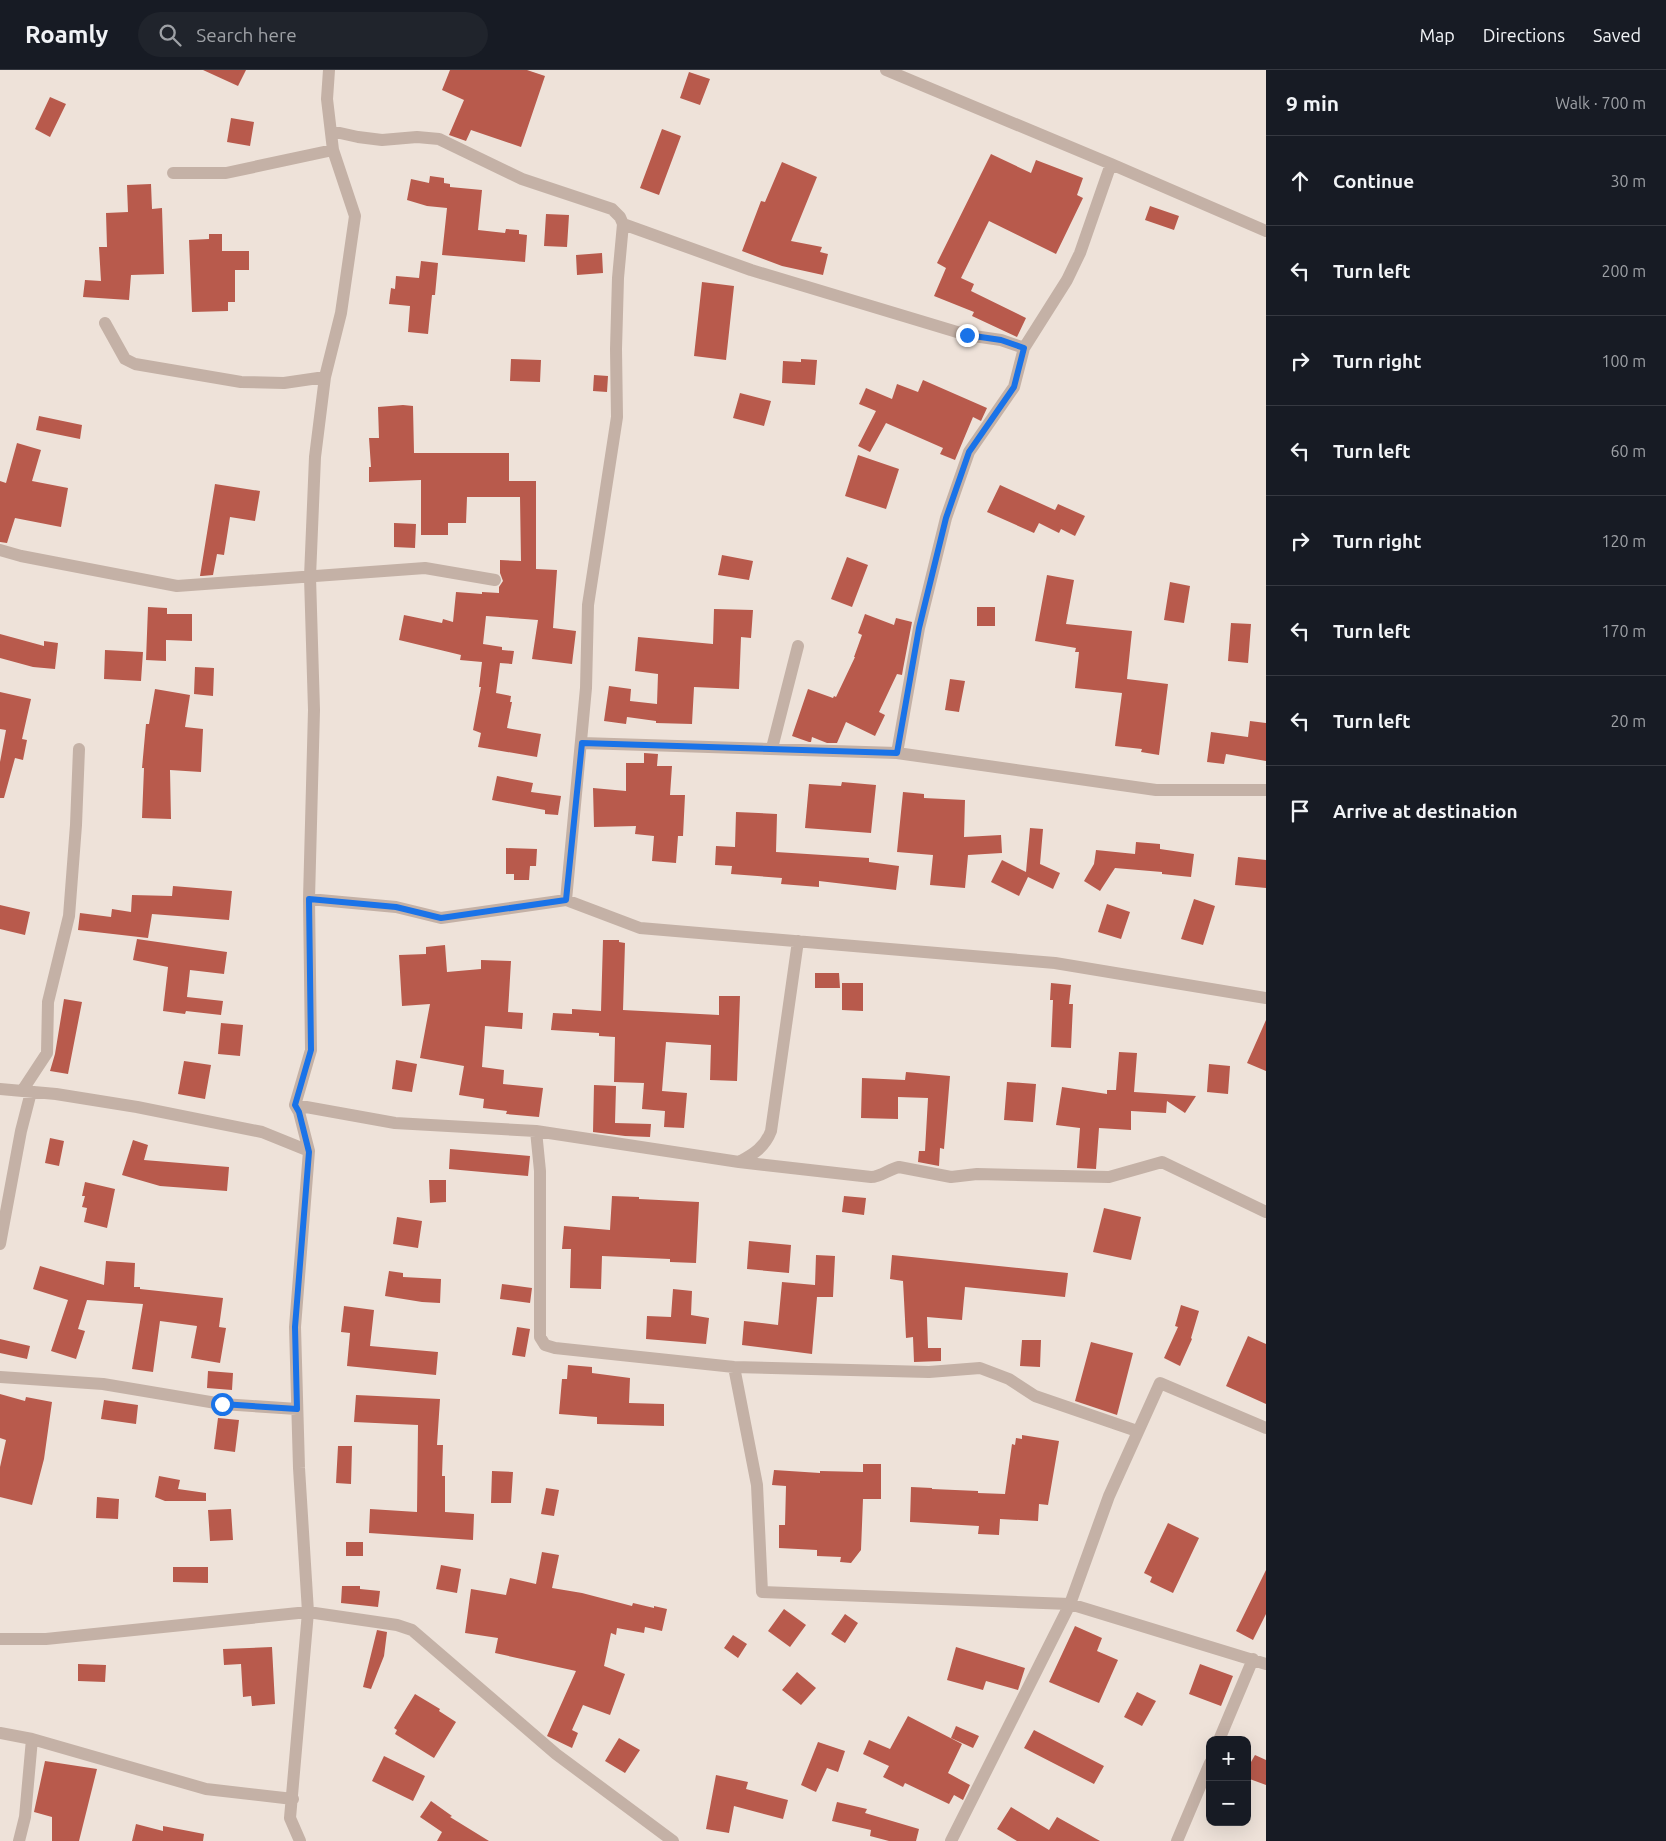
<!DOCTYPE html>
<html lang="en">
<head>
<meta charset="utf-8">
<style>
	body { margin:0; font-family:Ubuntu,sans-serif; background:#20242c; color:#f1f3f6 }
	.controls { position:absolute; right:15px; bottom:15px; display:grid; overflow:hidden; border-radius:10px; box-shadow:0 5px 20px #0002 }
	.controls button { width:45px; height:45px; display:grid; place-items:center; padding:0; border:0; border-bottom:1px solid #363941; background:#171b24; color:#f1f3f6; font:25px sans-serif }
	.stop { position:absolute; width:15px; height:15px; margin:-11px; border:4px solid #1a73e8; border-radius:50%; background:#fff }
	.stop.end { background:#1a73e8; border-color:#fff; box-shadow:0 1px 5px #0008 }
	.list { margin:0; padding:0; list-style:none }
	h2 { display:flex; justify-content:space-between; align-items:center; height:65px; margin:0; padding:0 20px; font-size:21px }
	h2 small { font-size:16px; font-weight:400; color:#9ea1a6 }
	.list li { display:grid; grid-template-columns:32px 1fr auto; gap:15px; align-items:center; box-sizing:border-box; height:90px; padding:0 20px; border-top:1px solid #363941 }
	.list b { display:block; font-size:19px; white-space:nowrap }
	.list em { font-size:16px; font-style:normal; color:#9ea1a6 }
	.icon { flex:none; width:28px; height:28px; fill:none; stroke:currentColor; stroke-width:2; stroke-linecap:round; stroke-linejoin:round }
	.map { position:relative; flex:none; width:1266px; height:1771px; overflow:hidden }
	header { display:flex; align-items:center; gap:30px; box-sizing:border-box; height:70px; padding:0 25px; background:#171b24; border-bottom:1px solid #363941 }
	header strong { font-size:24px }
	nav { display:flex; gap:28px; margin-inline-start:auto; font-size:18px }
	.search { width:350px; height:45px; background:#20242c; display:flex; align-items:center; gap:12px; box-sizing:border-box; padding:0 18px; border-radius:28px; color:#9ea1a6; font-size:19px }
	main { display:flex }
	aside { flex:1; background:#171b24 }
	.map>svg:first-child { display:block }
	.building { fill:#b85a4c }
	.lines { fill:none; stroke-linecap:round; stroke-linejoin:round }
	.street { stroke:#c4b1a6; stroke-width:12 }
	.route { stroke:#1a73e8; stroke-width:6 }
</style>
</head>
<body>
<header>
<strong>Roamly</strong>
<div class="search"><svg class="icon" aria-label="search" viewBox="0 0 24 24"><circle cx="10" cy="10" r="6"/><path d="M15 15l6 6"/></svg>Search here</div>
<nav><a>Map</a><a>Directions</a><a>Saved</a></nav>
</header>
<main>
<div class="map">
<svg width="1266" height="1771" viewBox="0 0 1266 1771">
	<rect width="100%" height="100%" fill="#eee2d9"/>
	<!-- building -->
	<path class="building" d="M203,0H246L238,16Z
		M450,0H527L545,6L521,77L471,60L466,71L449,65L464,30L442,20Z
		M689,2L710,9L700,35L680,28Z
		M50,27L66,34L50,67L35,59Z
		M231,48L254,52L250,76L227,72Z
		M662,59L681,66L659,125L640,118Z
		M991,84L1031,103L1036,90L1083,108L1077,125L1083,128L1056,184L989,151L961,208L974,214L971,221L1026,248L1017,267L972,246L974,242L934,226L946,198L937,193Z
		M782,92L817,107L791,171L822,177L820,182L828,184L823,205L782,196L742,181L761,131L765,132Z
		M430,106L444,108V113L450,114V117L482,120L478,160L505,163L506,159L519,160V164L527,165L525,192L442,185L447,138L427,136L407,130L411,109L429,113Z
		M151,114L152,139L162,138L164,204L131,205L129,230L83,227L85,210L101,211L99,177H107L106,143L128,142L127,115Z
		M1150,136L1179,146L1174,160L1145,150Z
		M546,144L569,145L567,177L544,176Z
		M209,164H222V181H249V200H235V232H228V241L192,242L189,170L209,169Z
		M602,183L603,203L577,205L576,185Z
		M421,191L438,193L435,225H432L428,264L408,262L410,236L389,234L391,218L395,219L396,206L419,208Z
		M702,212L734,216L726,290L694,286Z
		M511,289L541,290L540,312L510,311Z
		M801,289L817,290L815,315L782,313L783,291L801,292Z
		M594,305L608,306L607,322L593,321Z
		M923,310L987,338L981,351L973,347L955,390L940,384L943,378L886,353L870,382L858,376L876,341L859,334L866,318L892,329L897,314L918,322Z
		M740,323L771,331L764,356L733,348Z
		M403,335L413,336L414,383H509V411H536V499L557,500L553,558L576,561L572,594L532,589L538,550L486,546L483,574L502,577V580L514,581L512,594L500,593L496,623L511,626L510,632H512L507,658L541,664L537,687L478,677L481,663L473,660L481,617H479L482,592L460,590L461,585L399,570L404,545L442,553L443,549L453,552L456,522L482,524V522L499,523V517L503,511L500,503V490L521,491L520,427H467L466,453H448V465H421V410L369,412V397H371L369,368H379L378,337Z
		M39,346L82,355L80,369L36,360Z
		M17,373L41,380L32,411L68,418L61,457L15,448L7,473L0,472V411L6,413Z
		M858,385L899,399L886,439L845,426Z
		M215,414L260,421L255,451L230,447L224,485L217,484L213,505L202,506H200Z
		M1000,415L1055,440L1058,434L1085,446L1075,466L1061,459L1059,463L1039,453L1034,463L987,442Z
		M394,453L416,454L415,478L394,477Z
		M722,485L753,491L749,510L718,505Z
		M847,487L868,495L852,537L831,529Z
		M1047,505L1074,510L1066,554L1132,561L1127,609L1168,614L1159,685L1141,682L1142,679L1115,676L1122,623L1075,618L1079,582H1075L1076,578L1035,571Z
		M1170,512L1190,516L1184,553L1164,550Z
		M148,537L167,538V544H192V571L166,570V591L146,590Z
		M977,537H995V556H977Z
		M714,539L753,540L751,568L741,567L739,619L694,617L692,654L656,653V651L627,647L626,654L604,651L609,616L631,619L630,631L657,634L658,604L635,601L638,567L713,574Z
		M865,544L894,555L896,548L912,552L903,599L902,605L897,604L879,642L885,645L875,666L846,652L837,673H827L812,667L811,672H809L792,666L808,619L833,628L834,626L836,627L855,587H854L862,565L858,563Z
		M1231,553L1251,554L1248,593L1228,591Z
		M0,564L44,576V571L58,573L55,599L33,597L0,588Z
		M105,580L143,582L141,611L104,609Z
		M195,597L214,598L213,626L194,624Z
		M950,609L965,611L959,642L945,640Z
		M155,619L190,625L185,657L203,659L201,702L170,700L171,749L142,748L144,698H142L146,654H149Z
		M0,622L31,629L22,669L27,670L23,690L15,688L4,728H0V692L6,660L0,659Z
		M1250,651L1266,653V691L1226,684L1224,694L1207,692L1211,662L1248,667Z
		M644,683L658,684L657,696H672L670,725H685L683,766H678L676,793L652,791L654,766L635,764L636,756L594,757L593,718L626,721V693H644Z
		M497,706L533,713L531,722L561,726L558,745L545,744V740L492,730Z
		M842,712L876,715L871,763L805,758L809,714L841,716Z
		M903,722L924,724V728L965,730L964,767L1001,765L1002,783L968,785L965,818L930,815L933,785L897,782Z
		M736,742L777,744L776,782L869,788V792L899,796L896,820L819,811V817L781,814L782,808L731,804L732,796L715,795L716,776L735,777Z
		M1030,758L1043,759L1040,794L1060,803L1053,819L1028,807L1019,826L991,812L1002,790L1026,802Z
		M1136,772L1160,774V779L1194,784L1191,807L1162,804V802L1115,798L1100,821L1084,811L1094,794L1096,780L1135,784Z
		M506,778L537,779L536,796H530L529,810H514V804H506Z
		M1238,787L1266,790V818L1235,815Z
		M173,816L232,821L229,850L152,844L148,868L78,860L80,843L111,847L112,839L131,842L132,825L172,826Z
		M1194,829L1215,836L1203,875L1181,869Z
		M1107,834L1130,842L1121,869L1098,862Z
		M0,835L30,842L25,865L0,859Z
		M137,869L227,882L224,904L190,900L187,927L223,931L221,945L186,941L185,944L163,941L168,897L133,890Z
		M603,870H619V872L625,873L623,940L719,945V926H740L737,1011L710,1010L711,975L666,972L662,1021L687,1023L684,1058L664,1057L665,1041L642,1039L644,1013L614,1012L615,967L599,966V963L551,960L553,943L572,944V939L601,941Z
		M445,875L447,902L481,899V890L511,891L508,942L523,943L522,959L485,956L482,997L504,1000L503,1014L543,1018L539,1047L506,1044L507,1041L483,1038L484,1029L459,1025L464,996L420,988L430,934L402,936L399,885L426,884V877Z
		M815,903H839L840,918H815Z
		M842,913H863V941L842,940Z
		M1051,913L1071,915L1069,934H1073L1071,978L1051,977L1053,930H1050Z
		M64,929L82,932L68,1004L50,1001L55,984Z
		M1266,950V1001L1247,993Z
		M221,953L243,955L240,986L218,984Z
		M1119,982L1137,983L1134,1022L1196,1026L1185,1043L1167,1031L1166,1043L1131,1041V1060L1099,1058L1096,1099L1077,1098L1080,1058L1056,1055L1062,1017L1107,1024V1020H1116Z
		M396,990L417,994L412,1022L392,1019Z
		M184,991L211,995L205,1029L178,1024Z
		M1209,994L1230,996L1228,1024L1207,1022Z
		M906,1002L950,1006L944,1079L940,1078L939,1096L918,1092L919,1081H925L928,1028L898,1027V1049L861,1048L862,1008L905,1010Z
		M1007,1012L1036,1014L1033,1052L1004,1050Z
		M594,1015L616,1016L615,1053L651,1054L650,1067L625,1066L593,1062Z
		M50,1068L64,1071L59,1096L45,1093Z
		M133,1070L148,1075L144,1090L229,1097L227,1121L160,1116L122,1105Z
		M450,1079L530,1086L528,1106L449,1099Z
		M429,1110H446V1132L430,1133Z
		M85,1112L115,1119L107,1158L84,1152L87,1138L82,1137L85,1126H82Z
		M612,1126L639,1127V1129L699,1132L696,1193L670,1192V1189L602,1186L601,1219L570,1218L571,1179H562L564,1156L610,1160Z
		M844,1126L866,1128L864,1145L842,1142Z
		M1104,1138L1141,1147L1131,1190L1093,1182Z
		M397,1147L422,1151L418,1178L393,1174Z
		M749,1171L791,1175L789,1203L747,1199Z
		M816,1185L835,1186L833,1227H817L812,1284L742,1275L744,1251L778,1255L782,1212L815,1215Z
		M892,1185L1068,1203L1065,1227L965,1217L962,1250L927,1247L928,1278H941V1291L914,1292L913,1267L906,1268L903,1211L890,1209Z
		M106,1191L135,1193L134,1217H140V1219L223,1228L219,1257L226,1258L220,1293L191,1288L197,1256L160,1251L153,1302L132,1299L143,1234L87,1230L78,1259L85,1261L76,1289L51,1281L68,1230L33,1219L40,1196L104,1215Z
		M389,1201L403,1203V1207L441,1209L440,1233L422,1232L385,1226Z
		M502,1214L532,1218L530,1233L500,1229Z
		M673,1219L692,1221L691,1245L709,1248L706,1274L646,1269L647,1246L671,1247Z
		M1181,1235L1199,1241L1191,1268L1192,1269L1180,1296L1164,1288L1178,1257L1175,1256Z
		M344,1236L374,1240L370,1276L438,1282L436,1305L347,1296L350,1263L341,1262Z
		M517,1257L530,1259L525,1287L512,1285Z
		M1248,1266L1266,1274V1334L1226,1316Z
		M0,1269L30,1276L27,1289L0,1283Z
		M1022,1270H1041L1040,1297L1020,1296Z
		M1091,1272L1133,1283L1117,1345L1075,1331Z
		M568,1295L592,1297V1303L630,1308L629,1333L664,1334V1356L597,1354V1347L559,1344L562,1309H567Z
		M208,1301L233,1303L232,1320L207,1318Z
		M0,1324L25,1331L26,1327L52,1332L44,1389L32,1435L0,1427V1397L6,1370L0,1368Z
		M356,1325L440,1329L437,1375H443L442,1406H445V1442L474,1444L473,1470L369,1463L370,1439L417,1442L418,1355L354,1352Z
		M104,1330L138,1335L136,1354L101,1349Z
		M218,1348L239,1350L235,1382L214,1379Z
		M1022,1365L1059,1371L1048,1435L1039,1434L1038,1451L1000,1449L999,1465L978,1464L979,1456L910,1452L911,1417L932,1418V1419L978,1421V1423L1005,1424L1012,1374L1015,1375L1016,1368L1022,1369Z
		M338,1376H352L351,1414L336,1413Z
		M863,1394H881V1429H863L861,1480L851,1493L840,1492L841,1487L817,1486V1480L779,1478V1455H785L786,1416L772,1415L774,1400L820,1403V1401L863,1402Z
		M492,1401L513,1402L511,1433H491Z
		M159,1406L180,1410L178,1419L206,1423V1431H165L155,1427Z
		M546,1418L559,1420L554,1446L541,1444Z
		M97,1427L119,1429L118,1449L96,1448Z
		M231,1439L233,1470L210,1471L208,1440Z
		M1168,1453L1199,1468L1173,1523L1150,1512L1152,1507L1144,1503Z
		M346,1472H363V1486H346Z
		M542,1482L559,1485L552,1518L582,1523L632,1536L633,1533L654,1538V1536L667,1539L662,1561L645,1557L644,1563L617,1558L616,1565L611,1563L604,1596L625,1604L610,1645L583,1635L572,1660L578,1663L572,1678L547,1666L576,1601L495,1583L498,1568L465,1563L471,1519L506,1525L510,1508L536,1514Z
		M441,1495L461,1499L457,1523L436,1519Z
		M173,1497H208V1513L173,1512Z
		M1266,1500V1544L1253,1570L1236,1561Z
		M342,1516H360V1519L380,1521L378,1537L341,1533Z
		M784,1539L806,1555L790,1577L768,1561Z
		M845,1544L858,1553L845,1573L831,1564Z
		M1075,1556L1102,1568L1097,1581L1118,1590L1099,1633L1049,1612Z
		M377,1560L387,1562L384,1586L371,1619L363,1617Z
		M733,1565L747,1574L738,1588L724,1578Z
		M272,1577L275,1634L252,1636L251,1626L243,1627L241,1594L224,1595L223,1579Z
		M956,1577L1025,1598L1018,1620L986,1611L983,1620L947,1610Z
		M78,1594L106,1595L105,1612L78,1611Z
		M1200,1594L1233,1606L1221,1636L1189,1624Z
		M797,1602L816,1618L801,1635L782,1620Z
		M1137,1622L1156,1631L1142,1656L1124,1647Z
		M415,1624L440,1639L439,1641L456,1652L434,1688L395,1664L397,1660L394,1658Z
		M908,1646L962,1674L948,1703L970,1715L963,1730L954,1725L949,1734L905,1713L903,1717L883,1707L889,1696L863,1684L869,1670L890,1679Z
		M956,1656L979,1666L973,1678L951,1668Z
		M1034,1660L1104,1696L1094,1714L1024,1678Z
		M619,1668L640,1680L625,1703L605,1691Z
		M818,1672L845,1681L838,1702L827,1698L816,1722L801,1715Z
		M1255,1685L1266,1690V1715L1247,1708V1699Z
		M384,1686L425,1706L413,1731L372,1711Z
		M45,1691L97,1699L79,1771H52V1747L34,1742Z
		M716,1705L748,1712L746,1719L788,1730L783,1749L734,1736L729,1763L706,1759Z
		M431,1731L452,1746L450,1747L489,1771H437L442,1762L420,1747Z
		M837,1732L867,1739L865,1743L919,1759L916,1771H889L870,1766L871,1760L832,1751Z
		M1011,1737L1049,1760L1057,1747L1100,1771H1017L997,1759Z
		M136,1754L163,1761V1756L204,1764L203,1771H132Z"/>
	<g class="lines">
		<!-- street -->
		<path class="street" d="M886,0L1111,94L1266,161
			M331,61L358,67L382,70L417,67L439,69L522,109L612,139L620,147L623,154L751,200L967,265L1001,270L1024,278
			M173,103H226L333,80
			M105,253L125,289L135,294L241,312L284,313L325,307
			M0,480L21,486L177,516L425,498L495,510
			M582,673L897,683L919,558L946,448L969,382L1014,317L1024,278L1067,210L1080,183L1111,94
			M772,678L798,576
			M897,683L1156,720H1266
			M309,829L396,837L441,848L566,830L586,618L588,535L617,347L616,279L618,208L623,154
			M566,830L640,858L1055,893L1266,928
			M0,1019L56,1024L137,1037L262,1062L309,1081
			M22,1021L47,983L48,932L69,846L76,755L79,679
			M295,1035L395,1053L536,1061L739,1092L871,1107C881,1107 889,1099 899,1097L951,1107L977,1104L1109,1107L1162,1092L1266,1142
			M536,1061L540,1101V1267L545,1275L555,1278L734,1297L929,1302L980,1298L1009,1309L1035,1326L1137,1361
			M739,1092C754,1084 765,1077 771,1061L798,871
			M0,1174L21,1061L31,1022
			M734,1297L757,1415L762,1522L1070,1534L1266,1594
			M0,1307L103,1314L222,1334L297,1339
			M0,1569H46L308,1542L397,1555L412,1560L556,1684L673,1771
			M0,1663L32,1669L206,1719L293,1729
			M1219,1670L1253,1589
			M19,1771L25,1747L32,1669
			M300,1771L290,1748L308,1542L299,1398L295,1257L309,1081L299,1042L295,1035L311,980L309,829L314,640L310,507L315,387L325,307L341,243L355,146L333,80L327,29L329,0
			M951,1771L1070,1534L1109,1426L1160,1313L1266,1358
			M1177,1771L1210,1693"/>
	</g>
	<g class="lines">
		<!-- route -->
		<path class="route" d="M222,1334L297,1339L295,1257L309,1082L299,1042L295,1035L311,980L309,829L396,837L441,848L566,830L582,673L897,683L919,558L946,448L969,382L1014,317L1024,278L1001,270L967,265"/>
	</g>
</svg>
<div class="controls">
<button>+</button>
<button>−</button>
</div>
<div class="stop" style="left:222px;top:1334px"></div>
<div class="stop end" style="left:967px;top:265px"></div>
</div>
<aside>
<h2>9 min<small>Walk · 700 m</small></h2>
<ul class="list">
<li><svg class="icon" aria-label="ahead" viewBox="0 0 24 24"><path d="M12 20V5M6 11l6-6 6 6"/></svg><div><b>Continue</b></div><em>30 m</em></li>
<li><svg class="icon" aria-label="left" viewBox="0 0 24 24"><path d="M17 20v-9H6M10 6l-5 5 5 5"/></svg><div><b>Turn left</b></div><em>200 m</em></li>
<li><svg class="icon" aria-label="right" viewBox="0 0 24 24"><path d="M7 20v-9h11M14 6l5 5-5 5"/></svg><div><b>Turn right</b></div><em>100 m</em></li>
<li><svg class="icon" aria-label="left" viewBox="0 0 24 24"><path d="M17 20v-9H6M10 6l-5 5 5 5"/></svg><div><b>Turn left</b></div><em>60 m</em></li>
<li><svg class="icon" aria-label="right" viewBox="0 0 24 24"><path d="M7 20v-9h11M14 6l5 5-5 5"/></svg><div><b>Turn right</b></div><em>120 m</em></li>
<li><svg class="icon" aria-label="left" viewBox="0 0 24 24"><path d="M17 20v-9H6M10 6l-5 5 5 5"/></svg><div><b>Turn left</b></div><em>170 m</em></li>
<li><svg class="icon" aria-label="left" viewBox="0 0 24 24"><path d="M17 20v-9H6M10 6l-5 5 5 5"/></svg><div><b>Turn left</b></div><em>20 m</em></li>
<li><svg class="icon" aria-label="arrive" viewBox="0 0 24 24"><path d="M6 21V4h12l-3 4 3 4H6"/></svg><div><b>Arrive at destination</b></div></li>
</ul>
</aside>
</main>
</body>
</html>
